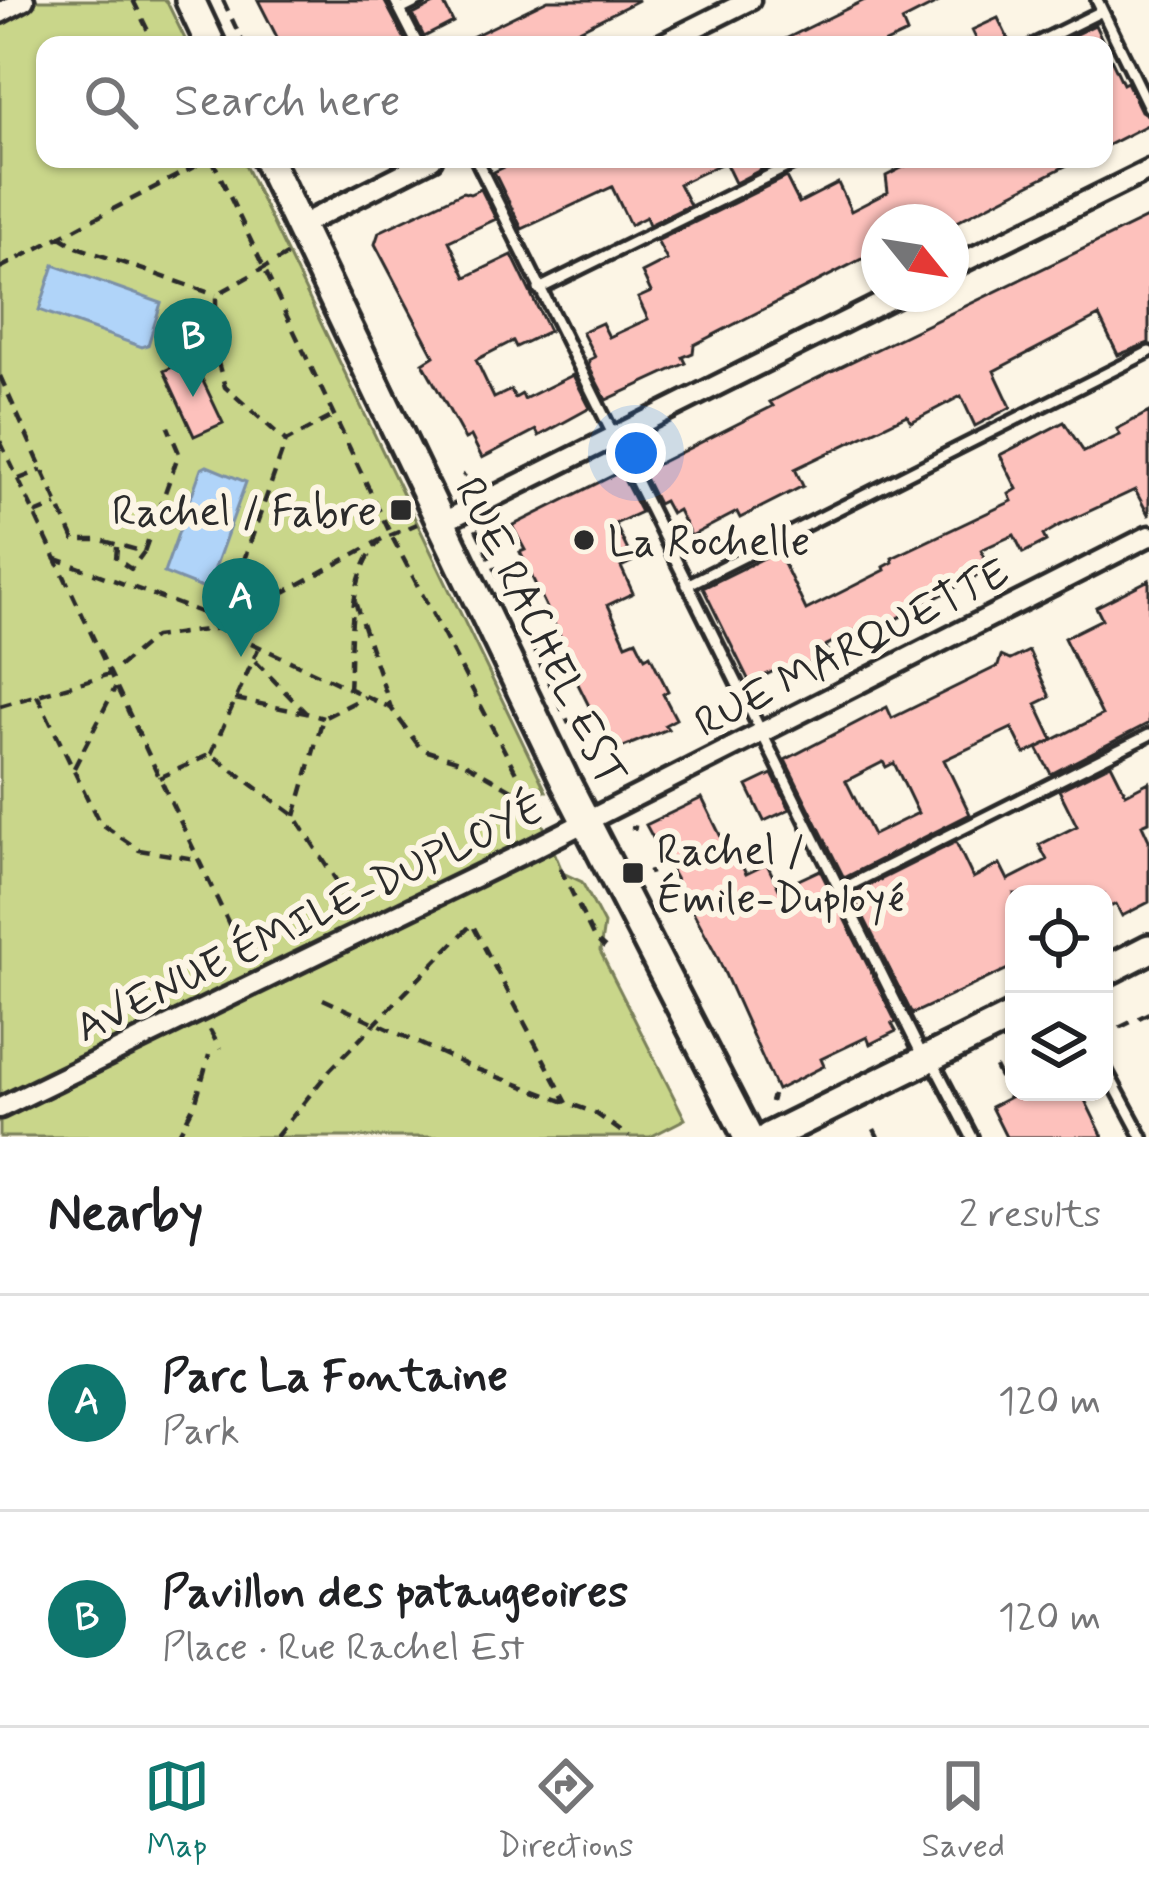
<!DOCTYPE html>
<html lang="en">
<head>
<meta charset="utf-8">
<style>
	body { margin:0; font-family:Mynerve,sans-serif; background:#f6f6f6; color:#202124 }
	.controls { position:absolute; right:36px; bottom:36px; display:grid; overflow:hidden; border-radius:24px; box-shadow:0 3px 9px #0004 }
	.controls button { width:108px; height:108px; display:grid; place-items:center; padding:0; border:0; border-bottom:3px solid #e0e0e0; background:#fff; color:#202124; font:60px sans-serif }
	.compass { position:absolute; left:861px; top:204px; width:108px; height:108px; border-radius:50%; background:#fff; box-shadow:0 3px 9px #0004; rotate:120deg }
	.you { position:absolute; left:636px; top:453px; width:42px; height:42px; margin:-30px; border:9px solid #fff; border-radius:50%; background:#1a73e8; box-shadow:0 0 0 18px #1a73e833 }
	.badge { display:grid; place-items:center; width:78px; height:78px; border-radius:50%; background:#0f766e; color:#fff; font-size:39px; font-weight:700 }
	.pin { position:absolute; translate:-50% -99px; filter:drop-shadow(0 3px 6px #0008) }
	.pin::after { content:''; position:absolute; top:63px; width:42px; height:36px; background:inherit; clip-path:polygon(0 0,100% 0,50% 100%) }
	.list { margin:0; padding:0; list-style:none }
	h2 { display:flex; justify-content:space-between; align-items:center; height:156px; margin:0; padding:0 48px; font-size:51px }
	h2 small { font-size:39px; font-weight:400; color:#757577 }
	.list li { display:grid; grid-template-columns:78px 1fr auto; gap:36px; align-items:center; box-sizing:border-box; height:216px; padding:0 48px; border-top:3px solid #e0e0e0 }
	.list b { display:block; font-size:45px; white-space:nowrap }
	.list p { margin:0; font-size:39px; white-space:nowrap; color:#757577 }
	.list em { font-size:39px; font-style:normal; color:#757577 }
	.icon { flex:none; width:66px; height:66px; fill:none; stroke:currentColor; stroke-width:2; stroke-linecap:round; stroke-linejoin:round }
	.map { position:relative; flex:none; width:1149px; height:1137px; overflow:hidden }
	.search { position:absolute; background:#fff; box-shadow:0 3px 9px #0004; left:36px; right:36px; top:36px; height:132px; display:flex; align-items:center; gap:30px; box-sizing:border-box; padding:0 42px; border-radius:24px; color:#757577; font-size:45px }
	.sheet { height:588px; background:#fff }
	nav { display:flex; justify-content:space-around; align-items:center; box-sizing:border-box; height:168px; border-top:3px solid #e0e0e0; background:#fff; font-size:33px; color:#757577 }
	nav a { display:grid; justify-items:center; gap:6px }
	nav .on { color:#0f766e }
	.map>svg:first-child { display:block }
	.green { fill:#c9d68a; stroke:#7a805a; stroke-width:3 }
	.water { fill:#b0d4f9; stroke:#7b90a7; stroke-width:3 }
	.building { fill:#fdc1bc; stroke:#2b2b2b; stroke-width:3; fill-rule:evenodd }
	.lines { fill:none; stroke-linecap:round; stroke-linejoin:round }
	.lane-casing { stroke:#2b2b2b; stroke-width:18 }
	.street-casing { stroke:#2b2b2b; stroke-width:27 }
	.secondary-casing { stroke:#2b2b2b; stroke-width:36 }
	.path { stroke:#2b2b2b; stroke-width:4.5; stroke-dasharray:12 9; stroke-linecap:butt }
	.lane { stroke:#fcf5e5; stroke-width:9 }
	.street { stroke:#fcf5e5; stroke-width:18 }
	.secondary { stroke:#fcf5e5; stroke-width:27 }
	.poi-dot { fill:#2b2b2b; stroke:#fcf5e5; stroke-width:4.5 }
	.labels { text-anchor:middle; stroke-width:12; stroke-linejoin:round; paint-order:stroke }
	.poi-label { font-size:42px; fill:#2b2b2b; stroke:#fcf5e5; text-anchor:start }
	.street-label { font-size:42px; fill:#2b2b2b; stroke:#fcf5e5 }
</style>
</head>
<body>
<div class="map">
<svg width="1149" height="1137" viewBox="0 0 1149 1137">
	<rect width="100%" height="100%" fill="#fcf5e5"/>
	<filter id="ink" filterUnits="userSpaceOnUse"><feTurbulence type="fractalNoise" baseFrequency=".00833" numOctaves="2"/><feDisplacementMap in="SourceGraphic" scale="24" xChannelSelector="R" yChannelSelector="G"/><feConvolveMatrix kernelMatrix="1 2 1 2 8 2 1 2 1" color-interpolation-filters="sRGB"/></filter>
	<g filter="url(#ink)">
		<!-- green -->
		<path class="green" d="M0,0H166L188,45H45V159H242L546,791H529L563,873L582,882L604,924L600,951L685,1119L650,1137H0Z"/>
		<!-- water -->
		<path class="water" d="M54,265L161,303L148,345L142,347L39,310Z
			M207,466L246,482L207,590L164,573L201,469Z"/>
		<!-- building -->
		<path class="building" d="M258,0H384L408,45H281Z
			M442,0L453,22L424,37L413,15Z
			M548,0H639L549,45H455Z
			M865,0H943L902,21L907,33L881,45H773Z
			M998,18L1011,45H979L972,30Z
			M1095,25L1123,84L1127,82L1141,111L1149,116V124L1104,147V45H1075L1070,37Z
			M521,159H777L778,161L735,183L725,162L679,184L690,205L649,225L646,217L630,225L612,187L522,229L494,172Z
			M919,159H1079L956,222H879V250L694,345L693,353L683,357L686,363L606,400L589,367V360L595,357L582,332L602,323L609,337L648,319L638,298L651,292L642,273L667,260L657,241L786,177L799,203L838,183L851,211L888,192L886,176Z
			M481,189L496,219L449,241L466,277L512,255L549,331L516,347L513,341L476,360L494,398L511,390L515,398L522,394L524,399L573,375L590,408L539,436L536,430L482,458L471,436L465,439L423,363L434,356L375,244L379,232L463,192L470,194Z
			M1149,217V343L1118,355L1099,316L994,371L1011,407L975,426L961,396L911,422L907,415L795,469L803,486L740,518L737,512L691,536L678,510L671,514L664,501L658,504L642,472L773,406L770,402L795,389Z
			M192,358L223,423L194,436L164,371Z
			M1149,412V516L1135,490L1062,524L1043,535L1046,541L1023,553L1014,535L981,550L990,569L883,626L879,619L825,646L828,652L782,680L776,670L750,683L703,588L778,551L806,610L885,570L884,567L893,562L892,558L1012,501L1009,494L1017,489L1000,455L1064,422L1084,452L1120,435L1117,429Z
			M620,472L641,512L615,524L633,561L621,567L633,593L608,605L626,644L636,640L645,658L650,655L668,691L663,694L676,719L665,725L668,729L616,750L606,730L602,732L557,642L562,640L520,552L525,550L512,526Z
			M1149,580V723L1051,774L1037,748L1102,715L1064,638L1102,619L1096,607Z
			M1029,651L1050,697L1036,704L1053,740L1025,754L1012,728L944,760L970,814L844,878L785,760L887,707L892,718L998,666L1001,656L1010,660ZM883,762L886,767L894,763L918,813L873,835L846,781Z
			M1111,764L1126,794L1149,782V822L1142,825L1149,840V902L1122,916L1116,904L1104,910V894H1014V966L912,1014L852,894L956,842L973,878L1000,864L1008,880L1047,860L1039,845L1077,826L1059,790Z
			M772,774L790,809L764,821L747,786Z
			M702,798L722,839L727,837L746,874L767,864L779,889L820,870L896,1022L892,1024L896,1031L870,1044L867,1037L821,1059L824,1066L777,1090L716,954L646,825Z
			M1020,1092H1081L1103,1137H1006L991,1107Z"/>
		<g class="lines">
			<!-- lane casing -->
			<g class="lane-casing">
				<path id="lane" d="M395,0L418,45
					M1097,0L1149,107
					M400,10L420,0
					M1033,45L1102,11
					M476,159L922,1055
					M539,289L803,159
					M687,585L1149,352
					M840,890L1149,735
					M933,1062L972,1137
					M1104,1066L1142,1137"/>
			</g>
			<!-- street casing -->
			<g class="street-casing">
				<path id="street" d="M0,13L24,0
					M660,45L750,0
					M299,226L432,159
					M951,268L1149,170
					M443,522L900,294
					M0,1108L530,850L1149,536"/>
			</g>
			<!-- secondary casing -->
			<g class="secondary-casing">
				<path id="secondary" d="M190,0L211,45
					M267,159L565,781L748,1137
					M1104,972L1149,949
					M769,1137L1014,1016"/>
			</g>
			<!-- path -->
			<path class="path" d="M133,0L155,45
				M223,0L244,45
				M212,159L391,535L531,801
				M59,236L77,247L216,295
				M287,255L216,295V356L225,387L286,441L335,415
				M0,268L209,159
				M0,376L74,540H101L144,552L179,453L168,427
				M0,441L247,962
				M463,477L465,474
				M19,479L42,470
				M35,514L57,505
				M491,525L494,527
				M476,529L569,724
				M389,536L417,524
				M117,547L116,559L131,569L144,552
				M54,558L202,613L221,612L232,594L286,441
				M506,579L509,578
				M517,601L519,600
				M355,602L391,708L421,749L463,762L531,801L545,802
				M216,614L219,628L382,539
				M255,661L306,713L323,718
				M349,690C352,643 346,579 379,542
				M37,695L99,822L139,850L195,859
				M235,699L306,713
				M0,706L110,674L154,637L219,628L391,708
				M211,754L258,649
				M74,768L115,688
				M610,773L612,769
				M159,778L211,754L295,816L343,891
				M295,816L323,718L365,697
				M631,827L637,828
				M560,868L594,938L605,948
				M648,873L652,872
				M659,895L662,893
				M323,999L471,1067L595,1113L629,1137
				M1104,1028L1107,1034L1149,1013
				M210,1030L220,1049
				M995,1067L1010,1097
				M771,1102L773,1095
				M874,1129L878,1137
				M177,1137L196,1101L209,1055
				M276,1137L330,1070L472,924L567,1103"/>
			<!-- lane -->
			<use href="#lane" class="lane"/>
			<!-- street -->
			<use href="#street" class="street"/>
			<!-- secondary -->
			<use href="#secondary" class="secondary"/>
		</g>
	</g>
	<!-- markers -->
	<g class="poi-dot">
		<rect x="389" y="498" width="24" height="24" rx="6"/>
		<circle cx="584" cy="540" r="12"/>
		<rect x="621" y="861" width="24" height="24" rx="6"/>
	</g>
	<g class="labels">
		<!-- poi labels -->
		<g class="poi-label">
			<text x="377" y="525" text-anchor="end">Rachel / Fabre</text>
			<text x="608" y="555">La Rochelle</text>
			<text x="657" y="864">Rachel /<tspan x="657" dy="48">Émile-Duployé</tspan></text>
		</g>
		<!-- street labels -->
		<g class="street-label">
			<text transform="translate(542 631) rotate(64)" y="15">RUE RACHEL EST</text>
			<text transform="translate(851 646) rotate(-27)" y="15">RUE MARQUETTE</text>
			<text transform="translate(309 916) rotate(-26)" y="15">AVENUE ÉMILE-DUPLOYÉ</text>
		</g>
	</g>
</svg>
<div class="controls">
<button><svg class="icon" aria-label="locate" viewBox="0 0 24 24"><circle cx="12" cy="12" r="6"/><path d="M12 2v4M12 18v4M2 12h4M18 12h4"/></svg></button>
<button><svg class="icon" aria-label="layers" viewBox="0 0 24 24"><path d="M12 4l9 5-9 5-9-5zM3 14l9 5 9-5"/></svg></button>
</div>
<svg class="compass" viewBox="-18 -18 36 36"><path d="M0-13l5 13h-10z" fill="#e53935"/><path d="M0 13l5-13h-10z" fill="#757577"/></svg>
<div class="you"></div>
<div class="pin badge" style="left:241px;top:657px">A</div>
<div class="pin badge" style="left:193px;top:397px">B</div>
<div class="search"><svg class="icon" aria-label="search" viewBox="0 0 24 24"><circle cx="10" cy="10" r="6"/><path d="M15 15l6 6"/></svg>Search here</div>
</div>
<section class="sheet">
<h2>Nearby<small>2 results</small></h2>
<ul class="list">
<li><span class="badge">A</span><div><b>Parc La Fontaine</b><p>Park</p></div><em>120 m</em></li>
<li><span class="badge">B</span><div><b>Pavillon des pataugeoires</b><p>Place · Rue Rachel Est</p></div><em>120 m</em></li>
</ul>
</section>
<nav>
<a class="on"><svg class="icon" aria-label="map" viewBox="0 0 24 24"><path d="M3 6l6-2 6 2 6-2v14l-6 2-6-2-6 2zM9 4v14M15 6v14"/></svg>Map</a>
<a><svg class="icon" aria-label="directions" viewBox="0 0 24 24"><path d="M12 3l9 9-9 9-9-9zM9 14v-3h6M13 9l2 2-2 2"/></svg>Directions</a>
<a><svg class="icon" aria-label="saved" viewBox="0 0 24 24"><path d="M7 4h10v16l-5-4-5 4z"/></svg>Saved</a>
</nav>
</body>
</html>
